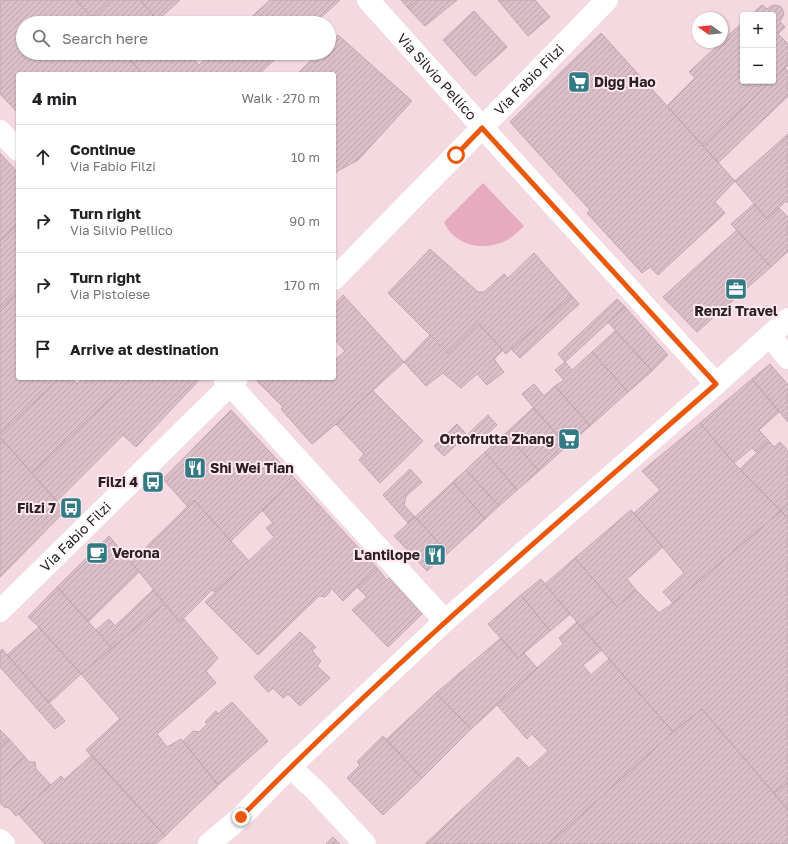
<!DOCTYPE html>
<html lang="en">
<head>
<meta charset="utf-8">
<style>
	body { margin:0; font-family:"Golos Text",sans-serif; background:#f6f6f6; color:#202124 }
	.controls { position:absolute; right:12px; top:12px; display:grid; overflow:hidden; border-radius:4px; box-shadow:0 1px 3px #0004 }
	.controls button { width:36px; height:36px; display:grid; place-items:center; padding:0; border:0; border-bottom:1px solid #e0e0e0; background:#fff; color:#202124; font:20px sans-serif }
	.compass { position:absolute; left:692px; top:12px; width:36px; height:36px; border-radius:50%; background:#fff; box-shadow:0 1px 3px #0004; rotate:285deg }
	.stop { position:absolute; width:12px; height:12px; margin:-9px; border:3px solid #ea580c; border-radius:50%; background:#fff }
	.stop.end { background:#ea580c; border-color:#fff; box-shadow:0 1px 4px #0008 }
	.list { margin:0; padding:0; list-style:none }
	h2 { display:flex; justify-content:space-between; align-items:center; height:52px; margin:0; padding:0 16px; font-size:17px }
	h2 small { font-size:13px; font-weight:400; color:#757577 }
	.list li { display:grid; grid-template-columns:26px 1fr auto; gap:12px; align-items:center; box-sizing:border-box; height:64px; padding:0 16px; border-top:1px solid #e0e0e0 }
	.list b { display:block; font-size:15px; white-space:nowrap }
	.list p { margin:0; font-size:13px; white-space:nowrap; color:#757577 }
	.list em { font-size:13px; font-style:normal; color:#757577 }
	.icon { flex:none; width:22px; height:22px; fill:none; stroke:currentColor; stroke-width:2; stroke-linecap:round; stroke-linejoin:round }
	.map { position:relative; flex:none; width:788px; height:844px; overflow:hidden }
	.search { position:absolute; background:#fff; box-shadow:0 1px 3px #0004; left:16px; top:16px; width:320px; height:44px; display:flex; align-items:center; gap:10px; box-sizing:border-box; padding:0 14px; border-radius:22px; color:#757577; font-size:15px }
	.panel { position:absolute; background:#fff; box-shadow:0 1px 3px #0004; left:16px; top:72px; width:320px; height:308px; border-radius:4px }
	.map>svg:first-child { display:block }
	.green { fill:#e7abbf }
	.building { fill:url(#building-hatch); stroke:#c1a7af }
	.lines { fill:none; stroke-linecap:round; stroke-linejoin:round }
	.minor { stroke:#fff; stroke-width:22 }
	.tertiary { stroke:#fff; stroke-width:22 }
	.route { stroke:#ea580c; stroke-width:5 }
	.labels { text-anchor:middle; stroke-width:4; stroke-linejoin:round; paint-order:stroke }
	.street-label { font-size:14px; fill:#2b2124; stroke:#fee7ee }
	.poi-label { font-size:14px; font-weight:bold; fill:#2b2124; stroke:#fee7ee; text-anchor:end }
</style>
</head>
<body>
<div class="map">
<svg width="788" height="844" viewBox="0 0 788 844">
	<defs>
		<pattern id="building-hatch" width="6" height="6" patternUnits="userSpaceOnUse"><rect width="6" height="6" fill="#dabfc8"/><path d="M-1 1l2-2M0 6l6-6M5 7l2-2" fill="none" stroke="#bba4ac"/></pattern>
	</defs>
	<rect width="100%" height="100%" fill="#f4d9e1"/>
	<!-- green -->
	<path class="green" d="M483,183L524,226C519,231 513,237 507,240C489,250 465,248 451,233C448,230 446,226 444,222Z"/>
	<!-- building -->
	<path class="building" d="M0,0H76L97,23H23V53H124L143,74H18V113L0,94Z
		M76,0H111L93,18Z
		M111,0H140L160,23H97L93,18Z
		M140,0H180L158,20Z
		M270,0H340L315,23H245Z
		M401,0H418L408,8Z
		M418,0H457L425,26L408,8Z
		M498,0H535L550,17L528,36Z
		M762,5L767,9L773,5L780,6L782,8L784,14L780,22L785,27L778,34L788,44V65L773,79V15H751Z
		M474,11L507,47L475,76L443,40Z
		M743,22V81H771L703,146L667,106L695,78L689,72Z
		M601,33L735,181L715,202L725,213L658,275L650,267L642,273L587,213L590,210L510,122Z
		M338,35L412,101L358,160L334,173V74H297L319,53H329V43Z
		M124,53H188L199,65L212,53H282L259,74H143Z
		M785,68L788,72V96L718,163L703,146L771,81H773V79Z
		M788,134V203L786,201L767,219L735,181Z
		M0,153L18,173V224L0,241Z
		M754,204L767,219L779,208L788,217V251L771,267L731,224Z
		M18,224V292L0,309V241Z
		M737,230L771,267L697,332L663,297Z
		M430,249L478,292H484L504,274L508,278L534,253L572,296L506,354L478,323L448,353L388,293Z
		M18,292V378H60L0,434V309Z
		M343,295L404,362L336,424L312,444L281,409L283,407L257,381L260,378H334V361L345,351L334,339V305Z
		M572,296L579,304L520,358L511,349Z
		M617,299L625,307L565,362L558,354Z
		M625,307L668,355L652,371L608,322Z
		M478,323L503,350L494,359L504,372L487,385L477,374L461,388L443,373L426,386L404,362L430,335L448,353Z
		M615,331L652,371L628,392L592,352Z
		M592,352L628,392L590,426L555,386L564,380L555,370L565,362L572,370Z
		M770,364L788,385V422L752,379Z
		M60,378H72L77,384L84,378H132L32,473L0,437V434Z
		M132,378H201L136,447L123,435L57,501L32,473Z
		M752,379L779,412L759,430L769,441L756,452L752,448L734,463L700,423Z
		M534,384L544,396L555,386L590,426L567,446L522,394Z
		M372,390L423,441L380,483L359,460L364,454L336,424Z
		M533,408L567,446L539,471L506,433Z
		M231,410L295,479L231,541L194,500L187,506L163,479Z
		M488,415L497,425L476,444L467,435Z
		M700,423L732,461L781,511L673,603L663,592L684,573L634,513L660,490L642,471Z
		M457,424L467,435L444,456L434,446Z
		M506,433L539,471L517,490L485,452Z
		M0,437L65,511L0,577Z
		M769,441L774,447L780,442L788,451V504L781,511L740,469Z
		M485,452L517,490L499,506L466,470Z
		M410,469L422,482L406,496L404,505L415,517L408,523L383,495Z
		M466,470L499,506L485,519L453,482Z
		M295,479L377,568L343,601L330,587V592L325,597L319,596L258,655L205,602L274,537L266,528L273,523L262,510Z
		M453,482L485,519L448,553L415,517Z
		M194,500L249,561L215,592L212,590L180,622L131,562Z
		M788,504V519L781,511Z
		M631,510L663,547L627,579L636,590L617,607L575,558Z
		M781,511L788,519V782L774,793L702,709L673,732L581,627L612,601L617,607L636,590L659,613L673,603Z
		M415,517L448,553L427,571L394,536Z
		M109,536L139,572L88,622L57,587Z
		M575,558L612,601L581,627L545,584Z
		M377,568L387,580L389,578L422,614L388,647L352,610L367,597L357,587Z
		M541,579L570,614L550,631L521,595Z
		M57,587L112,648L81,674L39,627L28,617Z
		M153,590L164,604L112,648L96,630L109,619L115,626Z
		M521,595L550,631L518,658L488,624Z
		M164,604L180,622L183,618L218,658L206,671L216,683L157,734L167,747L181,739L218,785L165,836L86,750L120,719L81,674Z
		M577,622L602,650L583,665L591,675L609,659L673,732L549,844H425L518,757L529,768L548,751L532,734L527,739L497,705L563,644L559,638Z
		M39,627L81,674L49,703L7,655Z
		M300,632L316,647L312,651L321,661L317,666L330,678L300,706L288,694L283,698L273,688L268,692L254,677Z
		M501,638L518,658L524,653L537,668L471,729L436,693Z
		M2,649L65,721L55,729L0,667V652Z
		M436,693L471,729L422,778L386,740Z
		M232,702L268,741L218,785L183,741L193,731L199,732L207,724L205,722L216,711L218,714Z
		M702,709L788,810V844H549L673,732Z
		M0,730L9,739L0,747Z
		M383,736L422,778L383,815L347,778L360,765L357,762Z
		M9,739L25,757L0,780V747Z
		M92,755L165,836L156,844H45L18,814L61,776L64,780Z
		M25,757L29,762H35L36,769L51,785L16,816L9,808L4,807L0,803V780Z
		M788,782V810L774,793Z
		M333,837L340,844H326Z"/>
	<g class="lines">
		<!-- minor -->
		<g class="minor">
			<path id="s1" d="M368,0L483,128L716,384"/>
			<path d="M0,131L18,150"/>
			<path d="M770,336L788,358"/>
			<path d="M224,378L445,621"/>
			<path d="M290,767L316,791L365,844"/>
			<path d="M0,840L4,844"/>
		</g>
		<!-- tertiary -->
		<g class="tertiary">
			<path id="s2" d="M334,279L607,0"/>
			<path id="s3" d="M0,611L237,378"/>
			<path d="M209,844L241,817L290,767L445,621L716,384L788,319"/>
		</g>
	</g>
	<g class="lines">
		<!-- route -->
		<path class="route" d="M241,817C391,664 555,525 716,384L482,128L456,155"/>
	</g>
	<!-- icons -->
	<defs>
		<g id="supermarket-square" transform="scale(1.15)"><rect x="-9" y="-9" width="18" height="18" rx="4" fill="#337b84" stroke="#fee7ee"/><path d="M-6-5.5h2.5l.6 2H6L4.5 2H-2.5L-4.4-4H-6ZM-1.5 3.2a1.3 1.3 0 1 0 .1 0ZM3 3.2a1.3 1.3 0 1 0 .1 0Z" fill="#fff"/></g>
		<g id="office-square" transform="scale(1.15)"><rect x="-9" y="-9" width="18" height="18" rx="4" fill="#337b84" stroke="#fee7ee"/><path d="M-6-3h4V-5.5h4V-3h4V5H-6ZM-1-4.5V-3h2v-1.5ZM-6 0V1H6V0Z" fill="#fff"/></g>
		<g id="restaurant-square" transform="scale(1.15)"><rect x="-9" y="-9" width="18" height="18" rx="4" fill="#337b84" stroke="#fee7ee"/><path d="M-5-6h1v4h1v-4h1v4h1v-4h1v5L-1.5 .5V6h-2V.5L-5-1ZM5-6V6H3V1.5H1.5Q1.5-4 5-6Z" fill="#fff"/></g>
		<g id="bus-square" transform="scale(1.15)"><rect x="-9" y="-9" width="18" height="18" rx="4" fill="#337b84" stroke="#fee7ee"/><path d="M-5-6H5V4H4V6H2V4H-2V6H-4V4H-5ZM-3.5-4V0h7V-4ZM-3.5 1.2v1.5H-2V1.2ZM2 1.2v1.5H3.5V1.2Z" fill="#fff"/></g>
		<g id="cafe-square" transform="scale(1.15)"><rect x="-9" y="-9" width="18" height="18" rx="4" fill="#337b84" stroke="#fee7ee"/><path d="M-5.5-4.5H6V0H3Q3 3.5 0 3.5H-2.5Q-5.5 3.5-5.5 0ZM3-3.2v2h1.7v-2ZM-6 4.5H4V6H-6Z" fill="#fff"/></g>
	</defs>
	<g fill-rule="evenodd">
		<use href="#supermarket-square" x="579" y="82"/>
		<use href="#office-square" x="736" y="289"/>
		<use href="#supermarket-square" x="569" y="439"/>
		<use href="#restaurant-square" x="195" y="468"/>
		<use href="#bus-square" x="153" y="482"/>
		<use href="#bus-square" x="71" y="508"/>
		<use href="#cafe-square" x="97" y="553"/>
		<use href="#restaurant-square" x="435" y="555"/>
	</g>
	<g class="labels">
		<!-- street labels -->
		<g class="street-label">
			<text dy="5" stroke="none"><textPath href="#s1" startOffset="103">Via Silvio Pellico</textPath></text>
			<text dy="5" stroke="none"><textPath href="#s2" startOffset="279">Via Fabio Filzi</textPath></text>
			<text dy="5" stroke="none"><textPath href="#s3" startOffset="106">Via Fabio Filzi</textPath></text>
		</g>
		<!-- poi labels -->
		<g class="poi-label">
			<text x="594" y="87" text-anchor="start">Digg Hao</text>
			<text x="736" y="316" text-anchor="middle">Renzi Travel</text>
			<text x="554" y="444">Ortofrutta Zhang</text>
			<text x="210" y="473" text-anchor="start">Shi Wei Tian</text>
			<text x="138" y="487">Filzi 4</text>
			<text x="56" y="513">Filzi 7</text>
			<text x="112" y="558" text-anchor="start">Verona</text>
			<text x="420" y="560">L'antilope</text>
		</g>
	</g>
</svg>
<div class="controls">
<button>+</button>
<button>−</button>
</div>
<svg class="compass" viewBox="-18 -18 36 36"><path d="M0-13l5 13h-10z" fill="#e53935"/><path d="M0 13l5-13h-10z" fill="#757577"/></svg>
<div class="stop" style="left:456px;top:155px"></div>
<div class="stop end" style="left:241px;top:817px"></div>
<div class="search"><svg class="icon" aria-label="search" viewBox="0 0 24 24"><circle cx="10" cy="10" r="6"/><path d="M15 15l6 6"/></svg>Search here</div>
<section class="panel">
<h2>4 min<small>Walk · 270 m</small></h2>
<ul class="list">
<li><svg class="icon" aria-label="ahead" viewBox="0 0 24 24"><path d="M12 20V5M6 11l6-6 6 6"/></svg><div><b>Continue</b><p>Via Fabio Filzi</p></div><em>10 m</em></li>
<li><svg class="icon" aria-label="right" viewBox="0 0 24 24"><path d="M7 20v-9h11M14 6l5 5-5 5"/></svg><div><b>Turn right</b><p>Via Silvio Pellico</p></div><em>90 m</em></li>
<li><svg class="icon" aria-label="right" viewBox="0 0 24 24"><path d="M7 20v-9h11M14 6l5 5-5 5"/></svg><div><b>Turn right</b><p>Via Pistoiese</p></div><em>170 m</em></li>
<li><svg class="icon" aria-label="arrive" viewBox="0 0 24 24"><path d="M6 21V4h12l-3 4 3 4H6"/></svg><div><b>Arrive at destination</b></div></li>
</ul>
</section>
</div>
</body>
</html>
